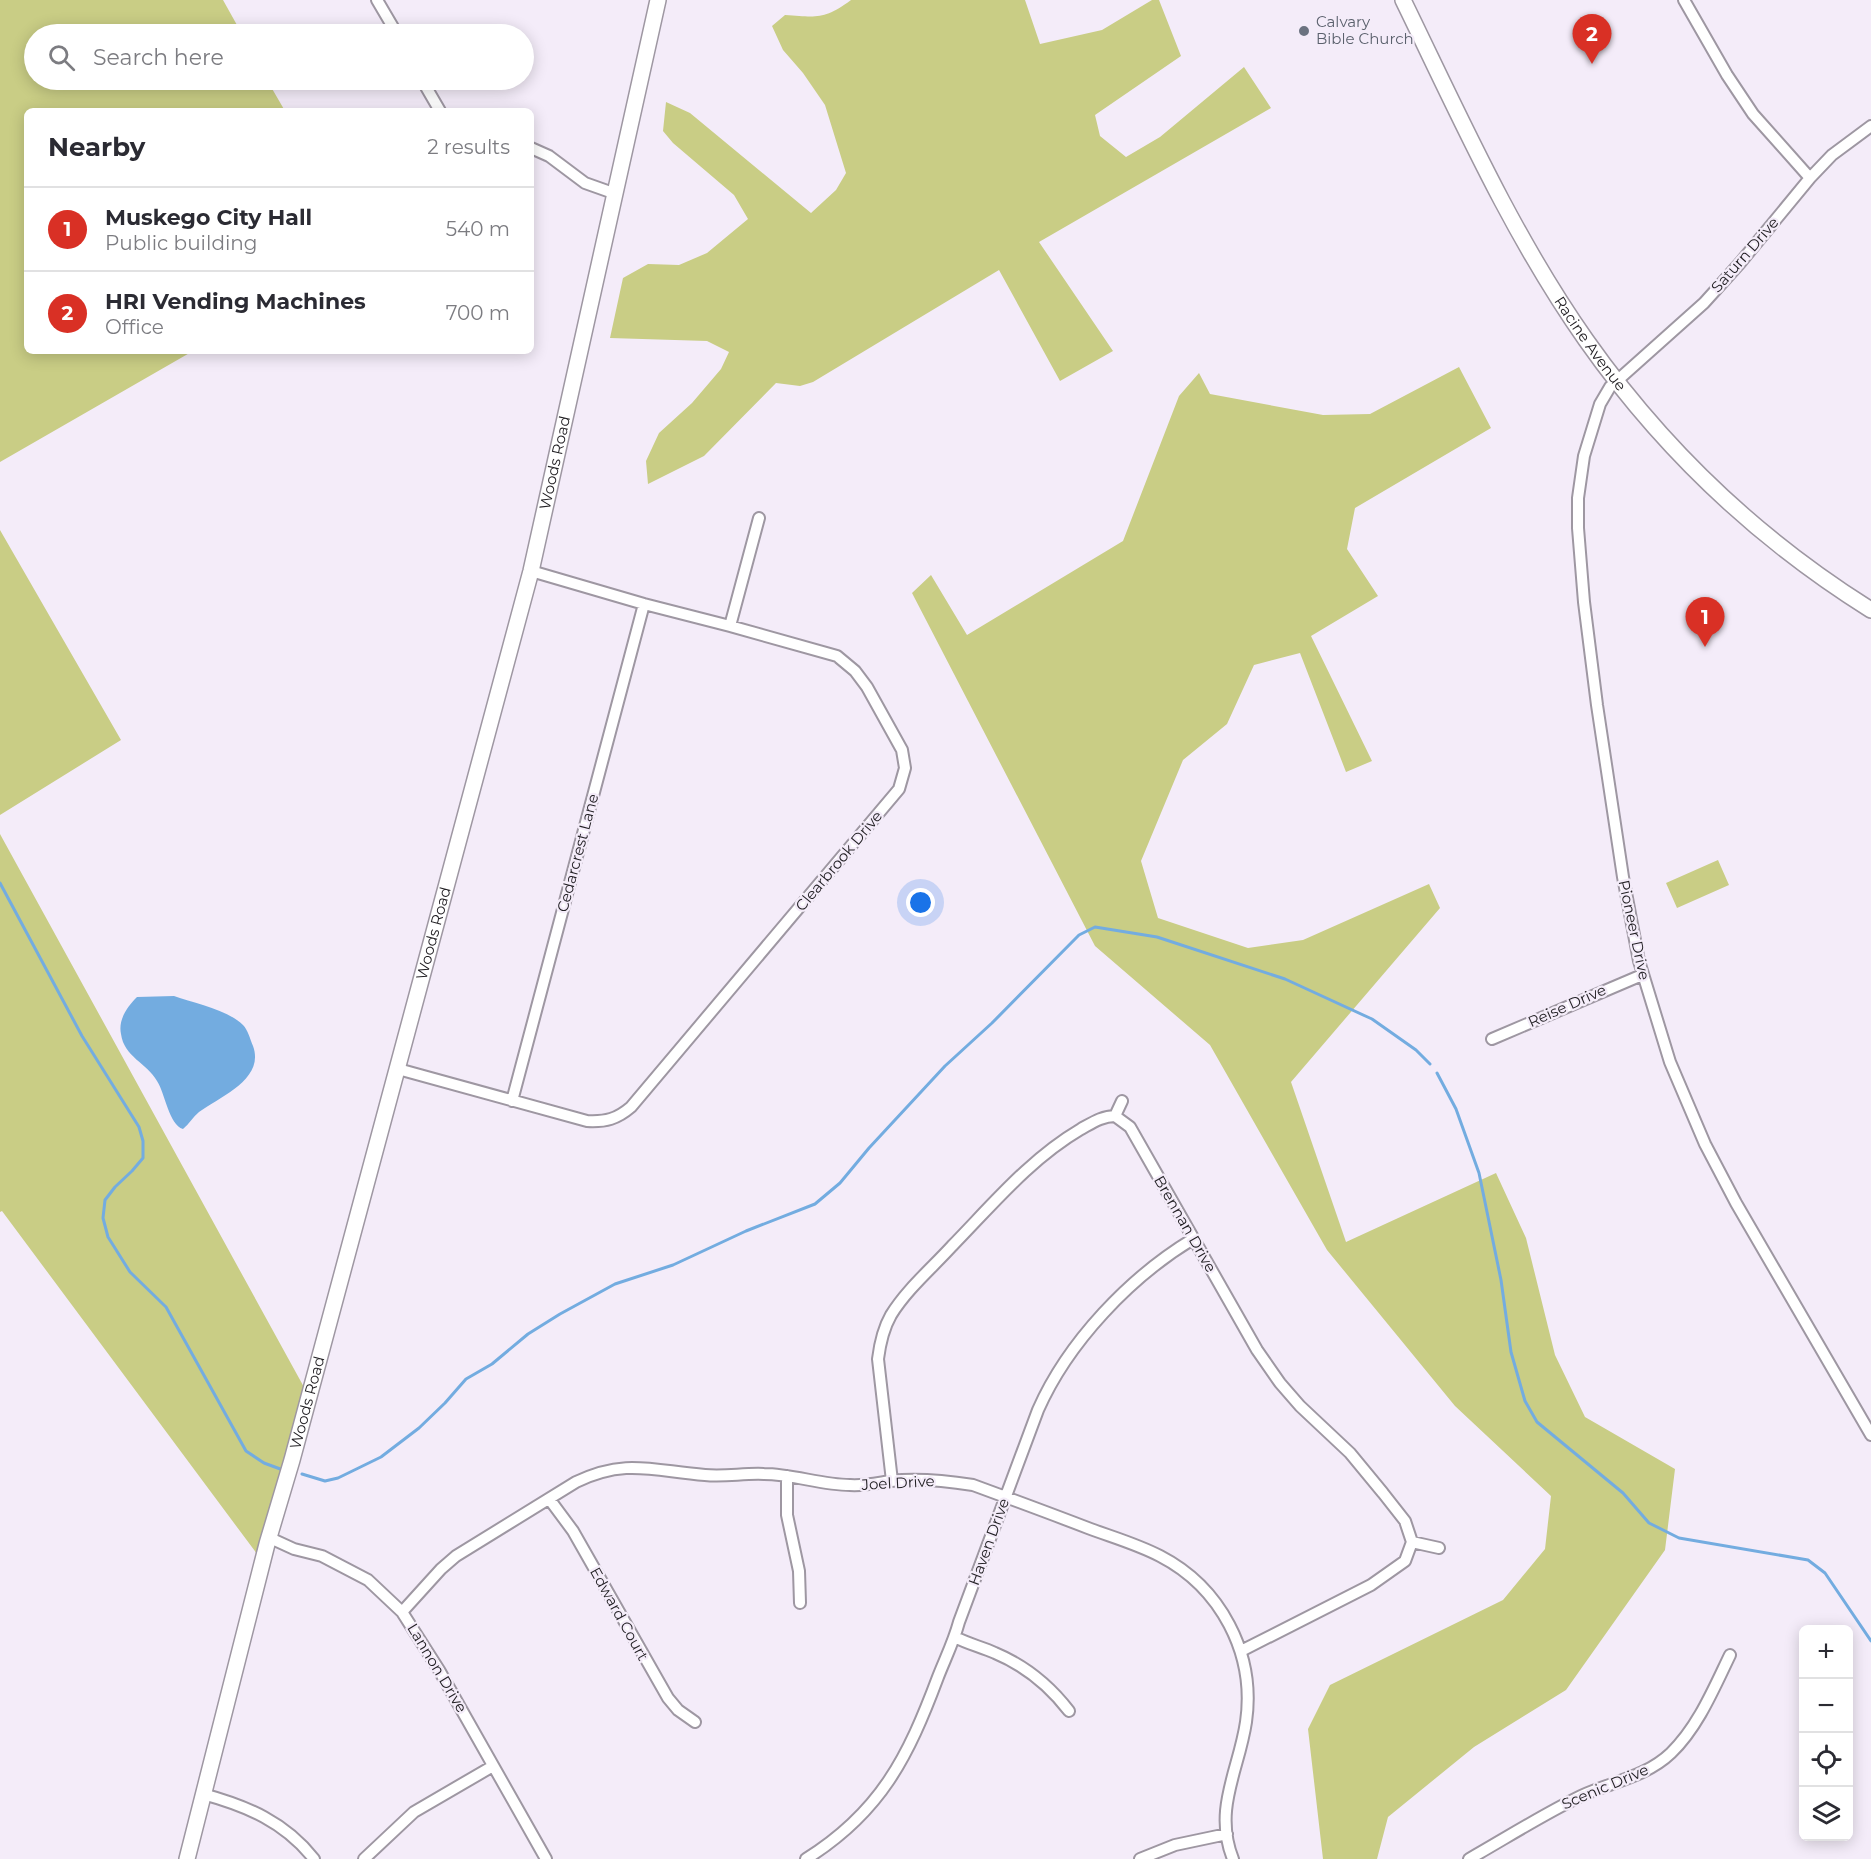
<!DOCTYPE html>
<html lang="en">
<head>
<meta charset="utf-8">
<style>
	body { margin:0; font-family:Montserrat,sans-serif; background:#f7f7f7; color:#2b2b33 }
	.controls { position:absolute; right:18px; bottom:18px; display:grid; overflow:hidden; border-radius:9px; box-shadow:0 3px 15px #0003 }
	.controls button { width:54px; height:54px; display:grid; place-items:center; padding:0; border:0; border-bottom:2px solid #e1e1e2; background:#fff; color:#2b2b33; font:30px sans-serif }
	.you { position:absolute; left:921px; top:903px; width:21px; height:21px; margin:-15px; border:4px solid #fff; border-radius:50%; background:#1a73e8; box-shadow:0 0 0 9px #1a73e833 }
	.badge { display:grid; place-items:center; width:39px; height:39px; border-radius:50%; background:#d93025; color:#fff; font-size:20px; font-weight:700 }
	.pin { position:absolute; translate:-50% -50px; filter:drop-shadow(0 2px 3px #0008) }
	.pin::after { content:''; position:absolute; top:32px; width:21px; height:18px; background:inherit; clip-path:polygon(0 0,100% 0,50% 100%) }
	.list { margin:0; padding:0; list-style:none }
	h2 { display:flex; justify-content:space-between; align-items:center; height:78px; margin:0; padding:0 24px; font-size:26px }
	h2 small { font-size:20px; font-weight:400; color:#7c7c81 }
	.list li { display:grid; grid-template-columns:39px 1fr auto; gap:18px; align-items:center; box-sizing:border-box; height:84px; padding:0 24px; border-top:2px solid #e1e1e2 }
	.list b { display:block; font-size:22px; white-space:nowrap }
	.list p { margin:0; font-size:20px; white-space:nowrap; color:#7c7c81 }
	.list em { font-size:20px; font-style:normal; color:#7c7c81 }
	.icon { flex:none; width:33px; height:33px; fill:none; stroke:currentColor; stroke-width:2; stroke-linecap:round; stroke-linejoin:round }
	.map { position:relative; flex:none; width:1871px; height:1859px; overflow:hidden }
	.search { position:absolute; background:#fff; box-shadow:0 3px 15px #0003; left:24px; top:24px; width:510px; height:66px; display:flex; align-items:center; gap:15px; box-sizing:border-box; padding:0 21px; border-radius:33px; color:#7c7c81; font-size:22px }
	.panel { position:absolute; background:#fff; box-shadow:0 3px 15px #0003; left:24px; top:108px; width:510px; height:246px; border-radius:9px }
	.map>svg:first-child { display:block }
	.green { fill:#c9cd85 }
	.water { fill:#73ace0 }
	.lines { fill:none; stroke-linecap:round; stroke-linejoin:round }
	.stream { stroke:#73ace0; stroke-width:3 }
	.street-casing { stroke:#9e97a2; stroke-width:14 }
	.secondary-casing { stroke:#9e97a2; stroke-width:18 }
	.street { stroke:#fff; stroke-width:10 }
	.secondary { stroke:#fff; stroke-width:15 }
	.worship-dot { fill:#6b7280; stroke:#f4ecf9; stroke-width:2 }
	.labels { text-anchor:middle; stroke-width:4.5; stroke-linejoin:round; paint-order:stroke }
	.worship-label { font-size:15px; fill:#5b616d; stroke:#f4ecf9; text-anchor:start }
	.street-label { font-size:15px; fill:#232125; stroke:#f4ecf9 }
</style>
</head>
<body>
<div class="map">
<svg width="1871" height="1859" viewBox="0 0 1871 1859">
	<rect width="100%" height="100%" fill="#f4ecf9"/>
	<!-- green -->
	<path class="green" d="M0,0H223L242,34H34V80H267L285,111H27V351H193L0,462Z
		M851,0H1025L1040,44L1102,30L1152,0H1159L1181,56L1095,115L1100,136L1126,157L1160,137L1244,67L1271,108L1039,242L1113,351L1060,381L999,270L813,382L800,386L776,383L704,456L648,484L646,461L659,433L692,403L721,369L729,352L707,341L610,338L623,278L648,264L679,265L707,253L748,219L734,195L673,143L663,131L666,102L690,113L811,213L836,190L846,173L825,105L803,73L783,50L772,26L785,15C817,17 824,20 851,0Z
		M1459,367L1491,428L1355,508L1347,549L1378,596L1311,636L1372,761L1346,772L1300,653L1254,665L1227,724L1183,760L1141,861L1158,918L1248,948L1303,940L1429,884L1440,908L1291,1082L1346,1242L1496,1173L1526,1238L1555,1355L1585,1417L1675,1469L1665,1550L1566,1690L1474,1747L1388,1817L1377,1859H1323L1308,1729L1330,1685L1503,1600L1545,1549L1551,1496L1455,1406L1327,1250L1210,1045L1095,946L912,593L931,575L967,635L1123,541L1179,396L1199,373L1210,394L1323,415L1370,414Z
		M0,530L121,740L0,815Z
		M0,834L305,1389L260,1558L2,1211L0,1212Z
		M1718,860L1729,885L1677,908L1666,883Z"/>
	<!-- water -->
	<path class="water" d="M174,996C194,1003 228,1010 243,1025C248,1030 250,1039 253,1046C265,1079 221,1096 199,1112C193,1117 189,1124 183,1129C169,1125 165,1093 157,1081C147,1063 124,1057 121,1034C118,1020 127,1007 137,997Z"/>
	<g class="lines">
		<!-- stream -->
		<path class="stream" d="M0,883L82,1036L139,1127L143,1141V1158L132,1171L115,1187L105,1200L103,1218L108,1237L130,1272L166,1307L246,1451L264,1463L283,1470
			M1437,1073L1456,1109L1479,1173L1501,1280L1511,1352L1525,1401L1537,1422L1623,1493L1649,1523L1679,1538L1808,1560L1825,1573L1871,1641
			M302,1474L325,1481L338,1478L381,1457L419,1428L445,1403L466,1379L492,1364L528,1334L560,1314L615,1284L673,1265L746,1231L815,1204L840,1183L869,1148L945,1066L992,1023L1079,935L1095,927L1157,937L1285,979L1372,1019L1416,1050L1430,1064"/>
		<!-- street casing -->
		<g class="street-casing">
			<path id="street" d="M377,0L397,34
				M1684,0L1727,75L1753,114L1810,178
				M422,80L440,111
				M1871,126L1832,155L1810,178L1740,263L1704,303L1610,387L1600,404L1584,456L1578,498V528L1584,602L1597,705L1623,877L1639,961L1670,1062L1705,1144L1736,1203L1871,1435
				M531,148L549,156L585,183L616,194
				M730,626L759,518
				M1492,1039L1642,975
				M398,1069L587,1121C606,1122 617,1119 631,1107L899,789L905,768L902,750L867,687L855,671L837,656L730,626L644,604L531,571
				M512,1101L644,604
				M1115,1116L1122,1101
				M787,1476V1515L799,1571L800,1603
				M892,1481L878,1359C880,1343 883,1329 891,1315C907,1289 932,1268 952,1246C993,1204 1030,1159 1081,1129C1092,1123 1102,1116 1115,1116L1130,1127L1257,1350L1280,1383L1300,1406L1350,1453L1383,1493L1405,1521L1412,1542L1405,1561L1371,1585L1241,1651
				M550,1500L573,1531L668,1698L678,1710L695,1722
				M270,1538L294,1549L322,1556L368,1580L402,1612L439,1670L546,1859
				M1412,1542L1439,1548
				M402,1612L441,1569L456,1556L576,1482C626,1458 653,1471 705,1475C725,1477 744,1473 764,1474C793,1474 821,1485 850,1485C864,1486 877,1483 891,1481C917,1478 947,1481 973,1485C1011,1499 1049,1513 1088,1528C1112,1537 1137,1544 1160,1556C1220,1587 1256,1653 1246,1722C1239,1770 1213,1809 1233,1859
				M955,1637C968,1644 982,1647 995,1653C1026,1666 1049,1685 1069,1711
				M203,1794C247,1806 285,1822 314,1859
				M364,1859L414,1812L493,1766
				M806,1859C881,1812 908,1757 938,1677C945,1659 954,1641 959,1622L1038,1410C1068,1342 1130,1277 1193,1239
				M1140,1859L1175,1845L1227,1834
				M1469,1859C1506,1838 1542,1815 1581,1796C1611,1782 1646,1777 1671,1753C1698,1727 1714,1688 1730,1655"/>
		</g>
		<!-- secondary casing -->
		<g class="secondary-casing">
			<g id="secondary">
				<path id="s1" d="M1403,0C1459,115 1512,235 1586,340C1662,448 1759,540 1871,610"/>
				<path id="s2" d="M187,1859L267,1544L292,1460L531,571L658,0"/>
			</g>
		</g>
		<!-- street -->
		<use href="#street" class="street"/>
		<!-- secondary -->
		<use href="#secondary" class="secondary"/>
	</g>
	<!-- markers -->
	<circle class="worship-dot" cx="1304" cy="31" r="6"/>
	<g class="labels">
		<!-- worship labels -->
		<g class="worship-label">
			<text x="1316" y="27">Calvary<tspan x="1316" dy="17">Bible Church</tspan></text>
		</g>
		<!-- street labels -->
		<g class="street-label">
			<text transform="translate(1745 255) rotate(-49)" y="5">Saturn Drive</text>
			<text dy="5" stroke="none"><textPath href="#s1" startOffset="392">Racine Avenue</textPath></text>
			<text dy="5" stroke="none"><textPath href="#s2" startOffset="1444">Woods Road</textPath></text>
			<text transform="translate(578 853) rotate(-75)" y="5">Cedarcrest Lane</text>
			<text transform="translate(839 861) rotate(-50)" y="5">Clearbrook Drive</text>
			<text transform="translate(1634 930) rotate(78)" y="5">Pioneer Drive</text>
			<text dy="5" stroke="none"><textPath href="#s2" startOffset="958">Woods Road</textPath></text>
			<text transform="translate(1567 1006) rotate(-24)" y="5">Reise Drive</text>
			<text transform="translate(1185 1224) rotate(60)" y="5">Brennan Drive</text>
			<text dy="5" stroke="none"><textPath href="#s2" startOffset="472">Woods Road</textPath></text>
			<text transform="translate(898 1483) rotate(-3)" y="5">Joel Drive</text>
			<text transform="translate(989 1542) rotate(-70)" y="5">Haven Drive</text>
			<text transform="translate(619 1614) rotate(61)" y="5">Edward Court</text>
			<text transform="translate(437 1668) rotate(59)" y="5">Lannon Drive</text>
			<text transform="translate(1605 1787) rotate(-23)" y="5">Scenic Drive</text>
		</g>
	</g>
</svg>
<div class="controls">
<button>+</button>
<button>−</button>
<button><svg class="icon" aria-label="locate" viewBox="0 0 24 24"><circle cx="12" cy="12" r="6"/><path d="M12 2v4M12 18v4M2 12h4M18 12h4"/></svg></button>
<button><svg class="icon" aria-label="layers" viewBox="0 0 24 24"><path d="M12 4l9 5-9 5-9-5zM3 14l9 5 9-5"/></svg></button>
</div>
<div class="you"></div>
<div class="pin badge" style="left:1705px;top:647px">1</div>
<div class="pin badge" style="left:1592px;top:64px">2</div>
<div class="search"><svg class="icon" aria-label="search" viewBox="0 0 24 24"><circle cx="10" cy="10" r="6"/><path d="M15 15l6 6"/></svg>Search here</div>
<section class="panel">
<h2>Nearby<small>2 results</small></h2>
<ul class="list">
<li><span class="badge">1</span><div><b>Muskego City Hall</b><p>Public building</p></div><em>540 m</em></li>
<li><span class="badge">2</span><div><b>HRI Vending Machines</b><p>Office</p></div><em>700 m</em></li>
</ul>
</section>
</div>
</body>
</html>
